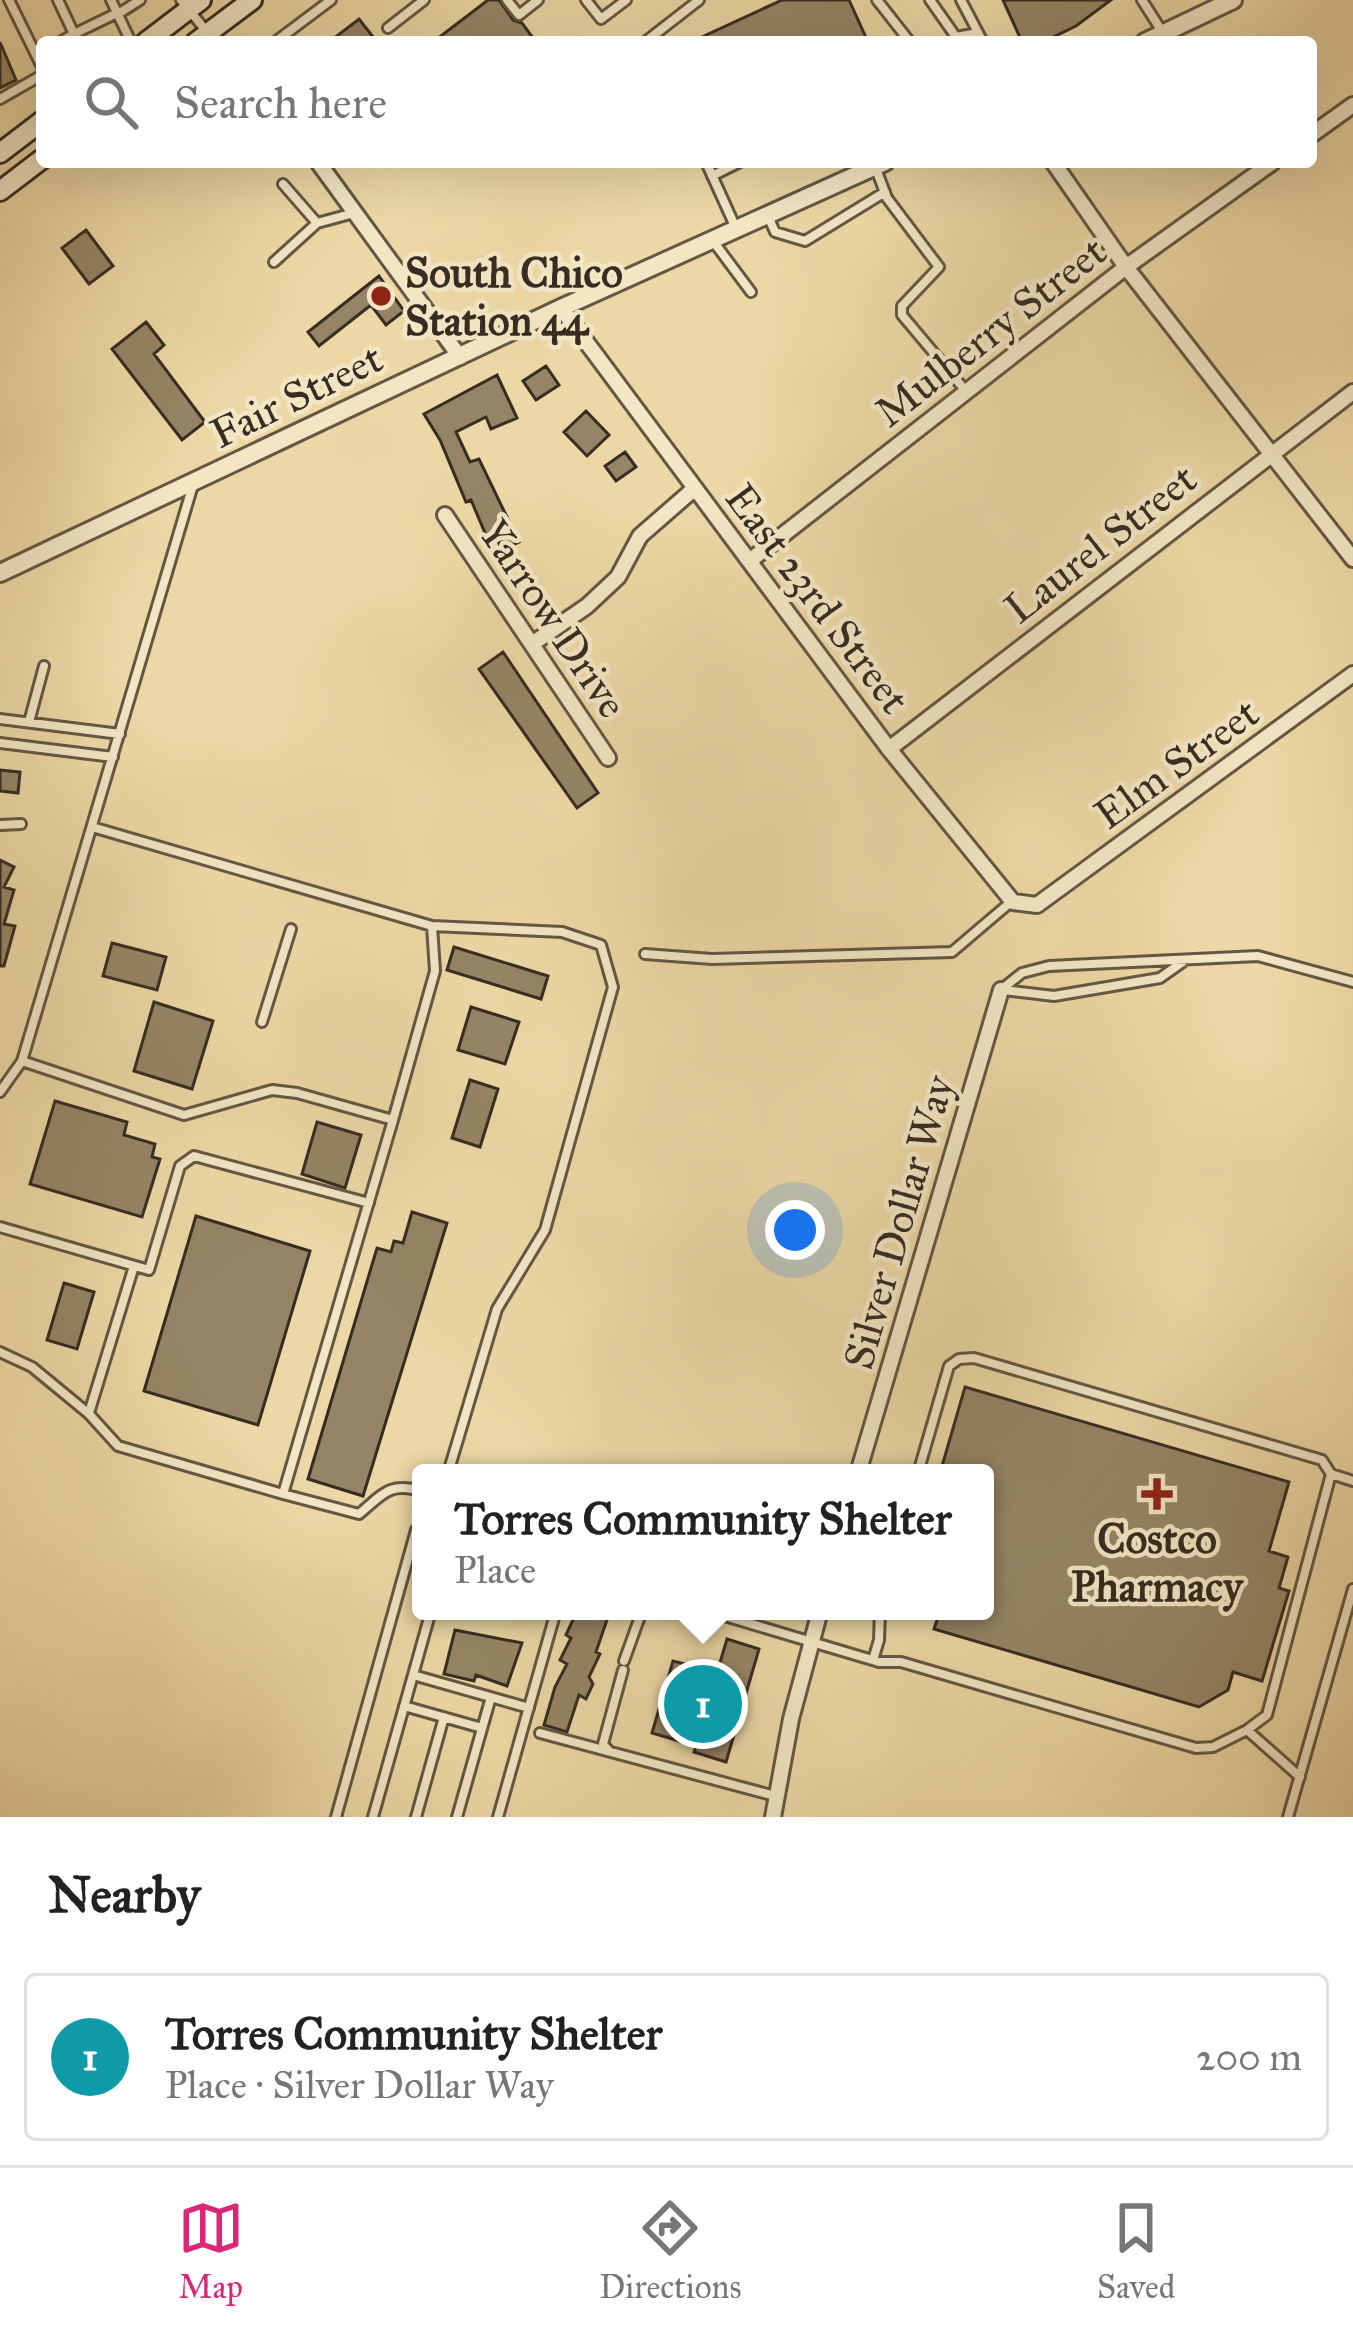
<!DOCTYPE html>
<html lang="en">
<head>
<meta charset="utf-8">
<style>
	body { margin:0; font-family:"IM FELL Great Primer",serif; background:#f2f2f2; color:#222 }
	.you { position:absolute; left:795px; top:1230px; width:42px; height:42px; margin:-30px; border:9px solid #fff; border-radius:50%; background:#1a73e8; box-shadow:0 0 0 18px #1a73e833 }
	.badge { display:grid; place-items:center; width:78px; height:78px; border-radius:50%; background:#db2777; color:#fff; font-size:39px; font-weight:700 }
	.pin { position:absolute; translate:-50% -50%; border:6px solid #fff; box-shadow:0 3px 12px #0006 }
	.popup { position:absolute; left:412px; top:1464px; width:582px; height:156px; box-sizing:border-box; display:grid; place-content:center; border-radius:12px; background:#fff; filter:drop-shadow(0 3px 9px #0005); font-size:39px; white-space:nowrap; color:#767676 }
	.popup b { font-size:45px; color:#222 }
	.popup::after { content:''; position:absolute; left:50%; top:100%; margin-left:-24px; border:24px solid transparent; border-top-color:#fff }
	.list { margin:0; padding:0; list-style:none }
	h2 { display:flex; justify-content:space-between; align-items:center; height:156px; margin:0; padding:0 48px; font-size:51px }
	h2 small { font-size:39px; font-weight:400; color:#767676 }
	.list li { display:grid; grid-template-columns:78px 1fr auto; gap:36px; align-items:center; box-sizing:border-box; height:168px; margin:0 24px 24px; padding:0 24px; border:3px solid #e0e0e0; border-radius:12px }
	.list b { display:block; font-size:45px; white-space:nowrap }
	.list p { margin:0; font-size:39px; white-space:nowrap; color:#767676 }
	.list em { font-size:39px; font-style:normal; color:#767676 }
	.icon { flex:none; width:66px; height:66px; fill:none; stroke:currentColor; stroke-width:2; stroke-linecap:round; stroke-linejoin:round }
	.map { position:relative; flex:none; width:1353px; height:1817px; overflow:hidden }
	.search { position:absolute; background:#fff; box-shadow:0 12px 48px #0002; left:36px; right:36px; top:36px; height:132px; display:flex; align-items:center; gap:30px; box-sizing:border-box; padding:0 42px; border-radius:12px; color:#767676; font-size:45px }
	.sheet { height:348px; background:#fff }
	nav { display:flex; justify-content:space-around; align-items:center; box-sizing:border-box; height:168px; border-top:3px solid #e0e0e0; background:#fff; font-size:33px; color:#767676 }
	nav a { display:grid; justify-items:center; gap:6px }
	nav .on { color:#db2777 }
	.map>svg:first-child { display:block }
	.building { fill:#958566; stroke:#362c21; stroke-width:3 }
	.lines { fill:none; stroke-linecap:round; stroke-linejoin:round }
	.service-casing { stroke:#645742; stroke-width:14 }
	.minor-casing { stroke:#645742; stroke-width:20 }
	.tertiary-casing { stroke:#645742; stroke-width:22 }
	.secondary-casing { stroke:#362c21; stroke-width:24 }
	.service { stroke:#f3e6c5; stroke-width:8 }
	.minor { stroke:#f3e6c5; stroke-width:14 }
	.tertiary { stroke:#f3e6c5; stroke-width:16 }
	.secondary { stroke:#f3e6c5; stroke-width:18 }
	.poi-dot { fill:#8f2418; stroke:#f3e6c5; stroke-width:4.5 }
	.labels { text-anchor:middle; stroke-width:9; stroke-linejoin:round; paint-order:stroke }
	.poi-label { font-size:42px; font-weight:bold; fill:#362c21; stroke:#f3e6c5; text-anchor:start }
	.street-label { font-size:42px; fill:#362c21; stroke:#f3e6c5 }
</style>
</head>
<body>
<div class="map">
<svg width="1353" height="1817" viewBox="0 0 1353 1817">
	<rect width="100%" height="100%" fill="#ecd8a6"/>
	<filter id="stains"><feTurbulence type="fractalNoise" baseFrequency=".00167" numOctaves="4"/><feColorMatrix values="0 0 0 0 .2 0 0 0 0 .09 0 0 0 0 .02 0 0 0 .5 -.17"/></filter>
	<radialGradient id="worn" r=".72"><stop offset=".6" stop-color="#630" stop-opacity="0"/><stop offset="1" stop-color="#630" stop-opacity=".3"/></radialGradient>
	<!-- building -->
	<path class="building" d="M488,0H499L513,20L522,23L536,42H433Z
		M782,0H849L868,42H691Z
		M1003,0H1111L1076,26L1043,42H1022Z
		M359,19L377,42H329Z
		M0,42L16,80L0,88Z
		M86,230L113,266L89,284L62,248Z
		M379,276L404,311L386,325L371,305L319,346L308,332Z
		M146,322L164,345L154,354L205,422L182,440L112,349Z
		M546,366L559,385L536,400L523,381Z
		M497,375L517,418L491,429L486,417L456,432L470,462L479,459L519,542L502,550L496,537L488,540L471,500L466,502L440,440L424,414Z
		M586,411L609,435L587,456L564,432Z
		M625,452L636,467L616,481L605,466Z
		M503,652L598,793L577,808L479,669Z
		M0,770L20,772L18,793L0,791Z
		M0,860L14,867L4,887L14,890L4,924L15,926L4,966H0Z
		M112,943L166,957L157,990L103,976Z
		M454,947L548,976L541,999L447,970Z
		M154,1002L213,1021L192,1089L134,1071Z
		M471,1007L519,1022L505,1064L458,1050Z
		M470,1080L498,1089L480,1147L452,1138Z
		M55,1101L127,1122L124,1135L155,1144L152,1157L160,1159L142,1217L30,1184Z
		M317,1122L361,1135L345,1188L302,1174Z
		M412,1212L447,1223L363,1496L308,1479L377,1248L391,1252L394,1241L403,1243Z
		M196,1216L310,1251L258,1425L144,1391Z
		M64,1283L94,1292L77,1349L47,1340Z
		M965,1387L1289,1482L1269,1551L1288,1557L1279,1588L1289,1591L1262,1681L1233,1672L1228,1690L1199,1707L934,1629L940,1611H985V1473H940Z
		M577,1611H610L596,1652L600,1654L589,1677L593,1684L586,1699L579,1695L567,1732L544,1725L555,1687L567,1664L560,1660L571,1638L566,1635Z
		M455,1630L522,1643L507,1686L476,1675L474,1681L444,1674Z
		M727,1639L759,1649L726,1762L694,1752L696,1746L652,1733L673,1661L697,1667L699,1661L719,1666Z"/>
	<g class="lines">
		<!-- service casing -->
		<g class="service-casing">
			<path id="service" d="M9,0L42,67
				M58,0L74,34L60,42
				M111,0L131,42
				M181,0L207,32
				M507,0L519,15L538,0
				M586,0L601,19L626,0
				M877,0L910,42
				M930,0L956,37L978,33
				M961,0L983,42
				M1142,0L1163,33
				M118,14L140,0
				M388,28L424,0
				M74,34L117,13
				M275,42L331,0
				M645,42L699,0
				M0,99L42,75
				M706,162L735,226
				M876,169L887,198L939,267L902,306V315L965,390
				M712,176L740,162
				M283,184L317,223L354,213
				M768,216L775,232L805,241L885,192
				M713,241L751,292
				M274,262L317,223
				M0,719L120,734
				M29,722L44,666
				M0,743L113,757
				M0,825L21,824
				M92,827L432,926L562,932L601,945L613,987L545,1230L497,1309L448,1473
				M645,954L712,959L952,952L1012,901
				M1002,989L1022,973L1049,966L1258,956L1353,982
				M1003,990L1054,996L1160,978L1184,961
				M262,1022L291,929
				M0,1092L22,1061L193,485
				M393,1120L435,971L432,926
				M0,1227L149,1270L180,1166L194,1156L369,1203
				M0,1352L32,1367L89,1414L118,1446L283,1494L393,1120L297,1093L272,1090L184,1115L22,1061
				M89,1413L134,1266
				M918,1473L949,1366L959,1359L974,1358L1322,1460L1331,1474
				M283,1494L359,1514C383,1494 389,1482 421,1491
				M708,1611L879,1662H901L1196,1748L1213,1747L1247,1730L1300,1777
				M873,1660L879,1640L880,1611
				M624,1661L642,1611
				M413,1675L529,1708
				M404,1706L482,1728
				M1247,1730L1267,1715L1331,1474L1353,1481
				M540,1733L775,1796
				M609,1751L603,1744L623,1670
				M336,1817L416,1530L421,1531
				M373,1817L431,1611
				M416,1817L444,1717
				M457,1817L491,1697
				M498,1817L556,1611
				M1288,1817L1353,1589"/>
		</g>
		<!-- minor casing -->
		<g class="minor-casing">
			<path id="minor" d="M1311,135L1353,105
				M318,162L460,357
				M1053,162L1126,267L1353,559
				M561,308L889,749L1013,902L1037,905L1353,674
				M445,515L608,758
				M752,559L1126,267L1273,162
				M532,644L587,606L618,577L640,536L695,488
				M889,749L1353,392
				M858,1473L1001,990
				M773,1817L791,1719L820,1611"/>
		</g>
		<!-- tertiary casing -->
		<g class="tertiary-casing">
			<path id="tertiary" d="M1145,42L1233,0
				M0,573L561,308L885,162"/>
		</g>
		<!-- secondary casing -->
		<g class="secondary-casing">
			<path id="secondary" d="M146,42L201,0
				M196,42L252,0
				M0,153L42,121
				M0,191L42,159"/>
		</g>
		<!-- service -->
		<use href="#service" class="service"/>
		<!-- minor -->
		<use href="#minor" class="minor"/>
		<!-- tertiary -->
		<use href="#tertiary" class="tertiary"/>
		<!-- secondary -->
		<use href="#secondary" class="secondary"/>
	</g>
	<!-- markers -->
	<g class="poi-dot">
		<circle cx="381" cy="296" r="12"/>
		<path d="M1151 1476h12v12h12v12h-12v12h-12v-12h-12v-12h12z"/>
	</g>
	<g class="labels">
		<!-- poi labels -->
		<g class="poi-label">
			<text x="405" y="287">South Chico<tspan x="405" dy="48">Station 44</tspan></text>
			<text x="1157" y="1553" text-anchor="middle">Costco<tspan x="1157" dy="48">Pharmacy</tspan></text>
		</g>
		<!-- street labels -->
		<g class="street-label">
			<text transform="translate(990 331) rotate(-38)" y="15">Mulberry Street</text>
			<text transform="translate(296 395) rotate(-26)" y="15">Fair Street</text>
			<text transform="translate(1100 543) rotate(-38)" y="15">Laurel Street</text>
			<text transform="translate(818 598) rotate(53)" y="15">East 23rd Street</text>
			<text transform="translate(554 618) rotate(56)" y="15">Yarrow Drive</text>
			<text transform="translate(1176 763) rotate(-36)" y="15">Elm Street</text>
			<text transform="translate(898 1222) rotate(-74)" y="15">Silver Dollar Way</text>
		</g>
	</g>
	<rect width="100%" height="100%" filter="url(#stains)"/>
	<rect width="100%" height="100%" fill="url(#worn)"/>
</svg>
<div class="you"></div>
<div class="pin badge" style="left:703px;top:1704px;background:#0f9aa8">1</div>
<div class="popup"><b>Torres Community Shelter</b>Place</div>
<div class="search"><svg class="icon" aria-label="search" viewBox="0 0 24 24"><circle cx="10" cy="10" r="6"/><path d="M15 15l6 6"/></svg>Search here</div>
</div>
<section class="sheet">
<h2>Nearby<small></small></h2>
<ul class="list">
<li><span class="badge" style="background:#0f9aa8">1</span><div><b>Torres Community Shelter</b><p>Place · Silver Dollar Way</p></div><em>200 m</em></li>
</ul>
</section>
<nav>
<a class="on"><svg class="icon" aria-label="map" viewBox="0 0 24 24"><path d="M3 6l6-2 6 2 6-2v14l-6 2-6-2-6 2zM9 4v14M15 6v14"/></svg>Map</a>
<a><svg class="icon" aria-label="directions" viewBox="0 0 24 24"><path d="M12 3l9 9-9 9-9-9zM9 14v-3h6M13 9l2 2-2 2"/></svg>Directions</a>
<a><svg class="icon" aria-label="saved" viewBox="0 0 24 24"><path d="M7 4h10v16l-5-4-5 4z"/></svg>Saved</a>
</nav>
</body>
</html>
